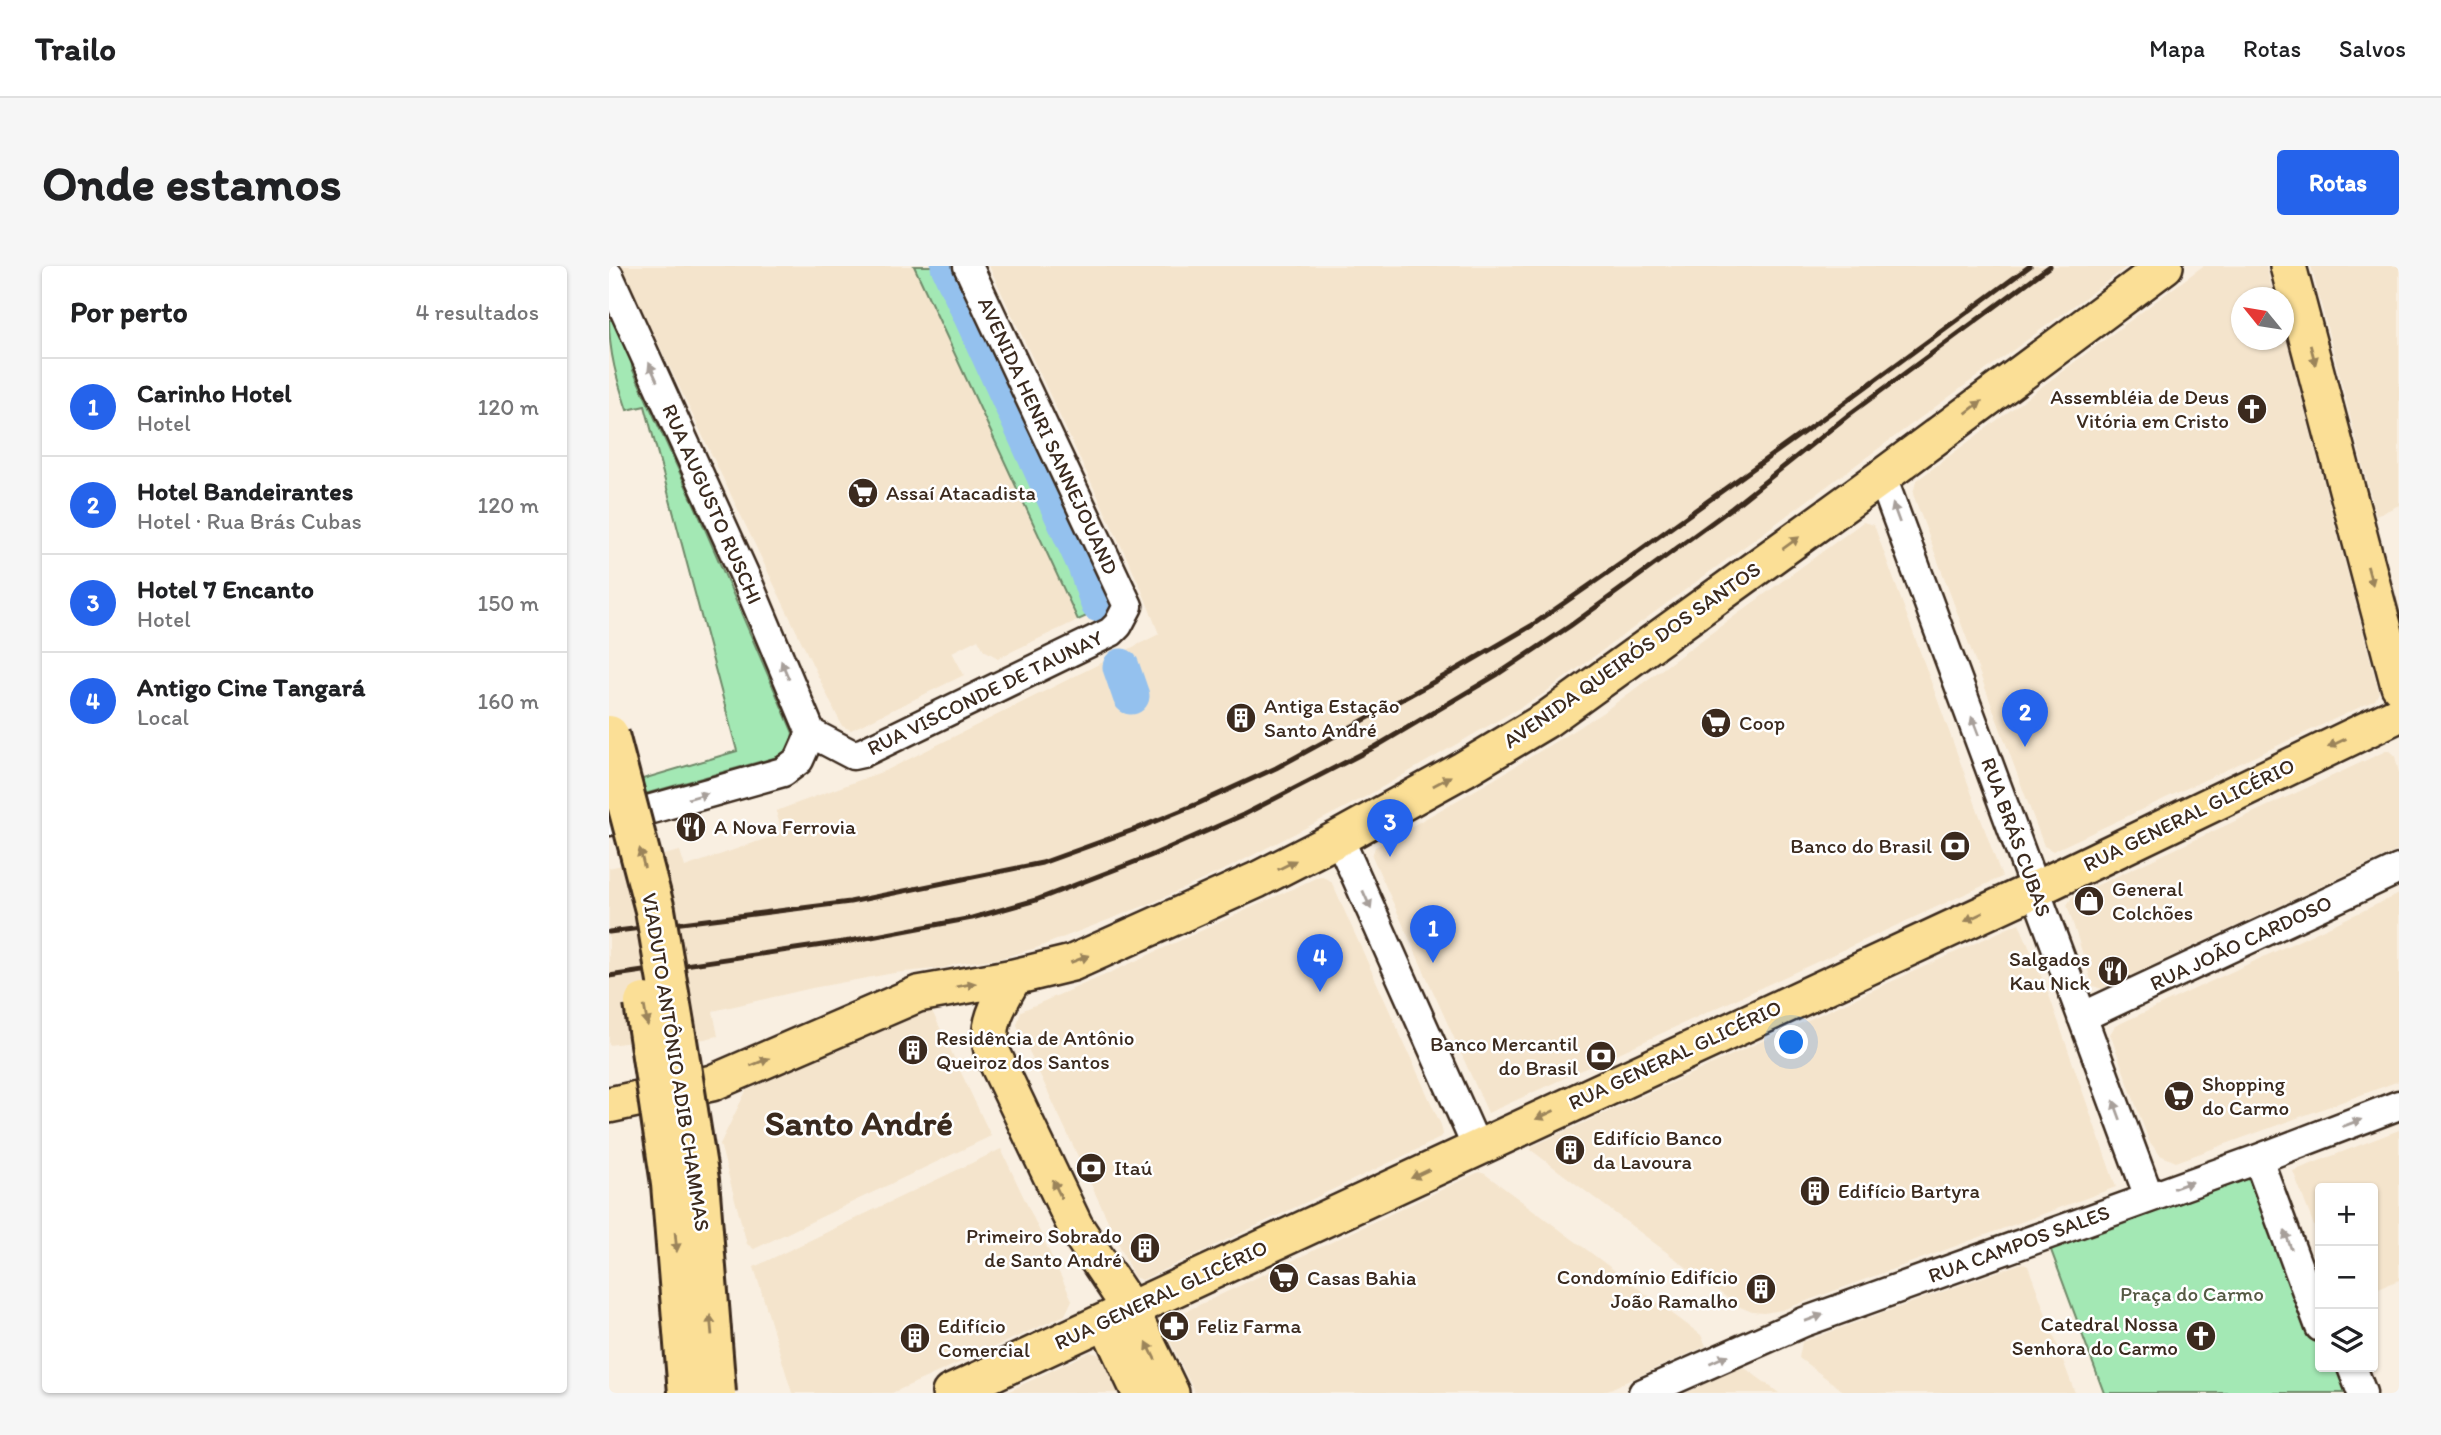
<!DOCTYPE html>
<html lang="pt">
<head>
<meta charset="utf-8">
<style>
	body { margin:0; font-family:Itim,sans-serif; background:#f6f6f6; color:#202124 }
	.controls { position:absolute; right:21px; bottom:21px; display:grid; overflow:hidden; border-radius:7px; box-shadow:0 2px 5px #0004 }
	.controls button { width:63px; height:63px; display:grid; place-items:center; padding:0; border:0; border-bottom:2px solid #e0e0e0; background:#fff; color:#202124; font:35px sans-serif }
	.compass { position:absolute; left:1622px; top:21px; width:63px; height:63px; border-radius:50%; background:#fff; box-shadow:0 2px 5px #0004; rotate:300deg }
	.you { position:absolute; left:1183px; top:777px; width:24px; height:24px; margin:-18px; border:5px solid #fff; border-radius:50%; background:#1a73e8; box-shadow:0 0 0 10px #1a73e833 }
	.badge { display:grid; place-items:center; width:46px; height:46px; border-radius:50%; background:#2563eb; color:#fff; font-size:23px; font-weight:700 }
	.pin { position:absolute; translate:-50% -58px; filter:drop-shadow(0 2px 4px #0008) }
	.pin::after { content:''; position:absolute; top:37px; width:24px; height:21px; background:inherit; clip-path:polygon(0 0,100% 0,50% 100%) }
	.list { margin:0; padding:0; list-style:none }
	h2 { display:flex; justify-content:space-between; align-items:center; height:91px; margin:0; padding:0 28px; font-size:30px }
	h2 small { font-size:23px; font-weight:400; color:#757577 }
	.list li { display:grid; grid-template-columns:46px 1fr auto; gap:21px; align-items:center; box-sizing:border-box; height:98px; padding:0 28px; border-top:2px solid #e0e0e0 }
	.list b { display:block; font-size:26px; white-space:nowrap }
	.list p { margin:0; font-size:23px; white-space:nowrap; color:#757577 }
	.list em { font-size:23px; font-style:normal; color:#757577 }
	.icon { flex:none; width:38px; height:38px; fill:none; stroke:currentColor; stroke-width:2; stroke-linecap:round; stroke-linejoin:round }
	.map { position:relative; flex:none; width:1790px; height:1127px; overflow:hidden; border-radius:7px }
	header { display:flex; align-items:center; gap:42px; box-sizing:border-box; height:98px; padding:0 35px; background:#fff; border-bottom:2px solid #e0e0e0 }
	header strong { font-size:33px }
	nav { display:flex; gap:38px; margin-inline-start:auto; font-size:24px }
	.intro { display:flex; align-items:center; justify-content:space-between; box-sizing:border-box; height:168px; padding:0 42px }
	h1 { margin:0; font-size:49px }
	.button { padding:18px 32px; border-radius:7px; background:#2563eb; color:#fff; font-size:24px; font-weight:700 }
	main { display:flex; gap:42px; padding:0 42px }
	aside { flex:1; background:#fff; border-radius:7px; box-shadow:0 2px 5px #0004 }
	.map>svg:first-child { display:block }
	.built { fill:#f4e4cc }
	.green { fill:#a3e8b4; stroke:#6f8969; stroke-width:2 }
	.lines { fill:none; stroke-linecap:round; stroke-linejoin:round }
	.river { stroke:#94c1ee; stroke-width:37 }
	.minor-casing { stroke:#3b2a1e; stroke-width:33 }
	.major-casing { stroke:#3b2a1e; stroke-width:40 }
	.minor { stroke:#fff; stroke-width:28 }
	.major { stroke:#fbdf96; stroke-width:35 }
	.rail { stroke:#3b2a1e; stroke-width:5 }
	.highway-bridge-casing { stroke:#3b2a1e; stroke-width:44; stroke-linecap:butt }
	.highway-bridge { stroke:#fbdf96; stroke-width:38 }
	.oneway { fill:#9b845a }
	.oneway2 { fill:#a79f9a }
	.labels { text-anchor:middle; stroke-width:5; stroke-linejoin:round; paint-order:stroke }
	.poi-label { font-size:21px; fill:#3b2a1e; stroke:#fff; text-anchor:start }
	.street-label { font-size:21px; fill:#3b2a1e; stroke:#fff }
	.park-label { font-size:21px; fill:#555a44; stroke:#fff }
	.town-label { font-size:35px; font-weight:bold; fill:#3b2a1e; stroke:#fff }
</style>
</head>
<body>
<header>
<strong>Trailo</strong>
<nav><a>Mapa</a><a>Rotas</a><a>Salvos</a></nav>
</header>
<div class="intro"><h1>Onde estamos</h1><a class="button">Rotas</a></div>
<main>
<aside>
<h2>Por perto<small>4 resultados</small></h2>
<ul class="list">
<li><span class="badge">1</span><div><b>Carinho Hotel</b><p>Hotel</p></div><em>120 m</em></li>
<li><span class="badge">2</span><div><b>Hotel Bandeirantes</b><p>Hotel · Rua Brás Cubas</p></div><em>120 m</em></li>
<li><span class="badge">3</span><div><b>Hotel 7 Encanto</b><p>Hotel</p></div><em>150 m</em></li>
<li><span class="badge">4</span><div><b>Antigo Cine Tangará</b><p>Local</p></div><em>160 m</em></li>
</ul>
</aside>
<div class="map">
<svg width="1790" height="1127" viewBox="0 0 1790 1127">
	<rect width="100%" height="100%" fill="#f9efe1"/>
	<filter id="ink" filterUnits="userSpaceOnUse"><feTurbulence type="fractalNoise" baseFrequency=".0143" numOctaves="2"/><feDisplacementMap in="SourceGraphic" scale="14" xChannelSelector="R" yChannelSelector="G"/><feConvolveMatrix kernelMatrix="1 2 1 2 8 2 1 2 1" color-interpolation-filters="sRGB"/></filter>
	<g filter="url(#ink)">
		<!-- built -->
		<path class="built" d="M12,0H305L469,354L389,392L375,384L369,373L343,386L355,409L242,464L233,460Z
			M380,0H1519L931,430L756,531L619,602L545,636L427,682L392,692L347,698L335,702L285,707L203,722L104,745L109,770L86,775L85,768L0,779V602L71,585L76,601L173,567L167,545L278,504L550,368L532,322Z
			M1594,0H1657L1665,31L1632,32V74H1674L1675,65L1770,426L1766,434L1444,585L1435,580L1304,228L1307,215Z
			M1702,0H1790V239L1767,250Z
			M1254,256L1265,259L1393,611L879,847L763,590L766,581L884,514L993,447Z
			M1779,484L1786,490L1790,507V584L1493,723L1484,720L1458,639L1463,631Z
			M711,610L722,615L832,859L834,868L829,873L809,883L533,1014L525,1011L408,759L412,745L496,709Z
			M1790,628V815L1567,896L1551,889L1540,875L1501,768L1506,760Z
			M1410,657L1440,729L1507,921L1173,1044L1155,1047L1143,1046L1129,1040L922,884L924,880L966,861Z
			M313,742L323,745L382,870L145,983L138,978L111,878L137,825Z
			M1790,864V1014L1764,1024V922H1711V986L1707,975L1710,973L1684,905Z
			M392,883L463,1034L456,1049L283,1127H183L145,1001Z
			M870,906L876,908L1092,1069L1097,1080L992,1127H586L552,1057Z
			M1413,997L1419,1000L1466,1127H1237L1190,1092L1193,1076Z
			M481,1086L492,1089L509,1127H396Z
			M1129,1102H1136L1170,1127H1077Z"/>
		<!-- green -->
		<path class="green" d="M305,0H347L497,324L498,331L487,346L469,354Z
			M5,53L22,87L23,102L87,242L184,467L181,482L168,491L0,538V523L128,485L36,140L18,144C8,114 0,87 0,54Z
			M1635,905L1648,912L1711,1082V1101H1734L1739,1127H1495L1439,976Z"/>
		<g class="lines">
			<!-- river -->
			<path class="river" d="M340,0L477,300L490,338
				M512,401L522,430"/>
			<!-- minor casing -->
			<g class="minor-casing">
				<path id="minor" d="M0,10L136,310L202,467
					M1273,211L1540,931
					M202,467L244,489L253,487L502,366L509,359L519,340L359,0
					M0,555L174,506L190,494L202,467
					M730,572L858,859L862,868L872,879
					M1473,751L1790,603
					M1649,893L1711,1061
					M1743,1101L1753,1127
					M1034,1127L1195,1056L1649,893L1790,839"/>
			</g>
			<!-- major casing -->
			<g class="major-casing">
				<path id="major" d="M1679,0L1790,420
					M405,711C391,735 375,760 384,788L466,960L522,1044L562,1127
					M0,839L103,817L309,728L405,711L463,697L648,614L730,572L855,503L937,454L1273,211L1556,0
					M497,1055L531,1127
					M341,1127L1427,623L1790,448"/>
			</g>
			<!-- minor -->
			<use href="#minor" class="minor"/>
			<!-- major -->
			<use href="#major" class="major"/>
			<!-- rail -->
			<path class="rail" d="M0,666L241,636L433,597L527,563L588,538L667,502L841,407L922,360L1017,294L1224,145L1421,0
				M0,710L241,675L363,652L427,634L541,590L634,549L766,481L889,408L961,360L1123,242L1242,147L1441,0"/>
			<!-- highway-bridge casing -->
			<g class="highway-bridge-casing">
				<path id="highway-bridge" d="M0,469L46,644L68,775L90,914L107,1127
					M35,737L62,918L79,1127"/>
			</g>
			<!-- highway-bridge -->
			<use href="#highway-bridge" class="highway-bridge"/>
		</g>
		<!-- one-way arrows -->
		<defs><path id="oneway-solid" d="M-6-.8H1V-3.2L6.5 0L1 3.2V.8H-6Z" transform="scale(1.75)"/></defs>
		<g class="oneway">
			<use href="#oneway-solid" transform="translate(1704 89) rotate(75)"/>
			<use href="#oneway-solid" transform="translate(1365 141) rotate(-37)"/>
			<use href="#oneway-solid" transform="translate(1182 277) rotate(-36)"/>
			<use href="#oneway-solid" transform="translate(1761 310) rotate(75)"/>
			<use href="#oneway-solid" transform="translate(1728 477) rotate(154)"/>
			<use href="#oneway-solid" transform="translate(833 515) rotate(-29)"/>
			<use href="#oneway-solid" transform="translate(33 592) rotate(-104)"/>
			<use href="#oneway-solid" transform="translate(678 599) rotate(-27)"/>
			<use href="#oneway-solid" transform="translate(1365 651) rotate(155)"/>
			<use href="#oneway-solid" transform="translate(471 693) rotate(-21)"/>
			<use href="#oneway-solid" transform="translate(357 719) rotate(-10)"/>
			<use href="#oneway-solid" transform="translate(37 750) rotate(80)"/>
			<use href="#oneway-solid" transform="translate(151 796) rotate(-22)"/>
			<use href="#oneway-solid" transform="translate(936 849) rotate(155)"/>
			<use href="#oneway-solid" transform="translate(811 908) rotate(155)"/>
			<use href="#oneway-solid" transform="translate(448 923) rotate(-116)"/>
			<use href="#oneway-solid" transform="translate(67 976) rotate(85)"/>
			<use href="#oneway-solid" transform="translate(102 1059) rotate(-95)"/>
			<use href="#oneway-solid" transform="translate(542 1085) rotate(-116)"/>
		</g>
		<g class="oneway2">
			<use href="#oneway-solid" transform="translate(44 106) rotate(-114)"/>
			<use href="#oneway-solid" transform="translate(1287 247) rotate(-110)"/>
			<use href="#oneway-solid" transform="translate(176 404) rotate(-113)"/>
			<use href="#oneway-solid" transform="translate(1366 460) rotate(-111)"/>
			<use href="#oneway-solid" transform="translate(89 530) rotate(-16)"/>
			<use href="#oneway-solid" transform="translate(758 634) rotate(66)"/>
			<use href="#oneway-solid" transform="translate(1508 844) rotate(-110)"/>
			<use href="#oneway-solid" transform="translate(1743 857) rotate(-21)"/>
			<use href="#oneway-solid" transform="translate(1574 919) rotate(-20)"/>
			<use href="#oneway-solid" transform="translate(1679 974) rotate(-110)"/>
			<use href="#oneway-solid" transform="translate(1205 1052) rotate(-20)"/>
			<use href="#oneway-solid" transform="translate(1110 1093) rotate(-24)"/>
		</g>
	</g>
	<!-- icons -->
	<defs>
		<g id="church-disc" transform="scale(1.575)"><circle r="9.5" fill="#3b2a1e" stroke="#fff"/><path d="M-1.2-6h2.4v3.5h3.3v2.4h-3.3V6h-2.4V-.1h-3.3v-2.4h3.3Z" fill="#fff"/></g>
		<g id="supermarket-disc" transform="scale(1.575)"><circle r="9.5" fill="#3b2a1e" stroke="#fff"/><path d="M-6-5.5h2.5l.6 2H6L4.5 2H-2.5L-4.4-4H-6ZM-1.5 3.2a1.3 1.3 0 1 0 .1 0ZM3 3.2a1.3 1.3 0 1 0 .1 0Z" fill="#fff"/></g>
		<g id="building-disc" transform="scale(1.575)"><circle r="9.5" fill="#3b2a1e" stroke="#fff"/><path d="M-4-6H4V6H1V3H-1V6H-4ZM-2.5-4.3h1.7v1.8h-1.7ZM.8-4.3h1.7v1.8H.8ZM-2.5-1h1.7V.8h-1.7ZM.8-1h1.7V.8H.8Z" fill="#fff"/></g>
		<g id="restaurant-disc" transform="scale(1.575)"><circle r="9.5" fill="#3b2a1e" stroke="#fff"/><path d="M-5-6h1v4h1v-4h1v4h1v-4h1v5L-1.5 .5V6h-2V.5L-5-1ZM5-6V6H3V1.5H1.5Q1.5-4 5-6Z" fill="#fff"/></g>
		<g id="bank-disc" transform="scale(1.575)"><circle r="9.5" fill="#3b2a1e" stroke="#fff"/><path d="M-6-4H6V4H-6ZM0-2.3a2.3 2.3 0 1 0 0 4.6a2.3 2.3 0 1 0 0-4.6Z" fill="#fff"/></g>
		<g id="shop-disc" transform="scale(1.575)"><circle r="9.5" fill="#3b2a1e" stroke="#fff"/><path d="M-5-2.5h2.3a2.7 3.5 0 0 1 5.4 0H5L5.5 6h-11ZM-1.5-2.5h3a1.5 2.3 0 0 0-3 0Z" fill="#fff"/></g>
		<g id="pharmacy-disc" transform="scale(1.575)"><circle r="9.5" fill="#3b2a1e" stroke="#fff"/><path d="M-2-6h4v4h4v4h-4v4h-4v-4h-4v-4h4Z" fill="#fff"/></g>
	</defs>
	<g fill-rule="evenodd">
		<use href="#church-disc" x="1643" y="143"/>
		<use href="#supermarket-disc" x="254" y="227"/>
		<use href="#building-disc" x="632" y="452"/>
		<use href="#supermarket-disc" x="1107" y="457"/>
		<use href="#restaurant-disc" x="82" y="561"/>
		<use href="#bank-disc" x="1346" y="580"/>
		<use href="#shop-disc" x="1480" y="635"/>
		<use href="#restaurant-disc" x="1504" y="705"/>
		<use href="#building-disc" x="304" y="784"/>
		<use href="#bank-disc" x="992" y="790"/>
		<use href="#supermarket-disc" x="1570" y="830"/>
		<use href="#building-disc" x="961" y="884"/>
		<use href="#bank-disc" x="482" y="902"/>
		<use href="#building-disc" x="1206" y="925"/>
		<use href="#building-disc" x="536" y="982"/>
		<use href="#supermarket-disc" x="675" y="1012"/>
		<use href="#building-disc" x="1152" y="1023"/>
		<use href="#pharmacy-disc" x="565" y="1060"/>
		<use href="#church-disc" x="1592" y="1070"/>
		<use href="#building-disc" x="306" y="1072"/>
	</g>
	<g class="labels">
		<!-- poi labels -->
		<g class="poi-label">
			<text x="1620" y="138" text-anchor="end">Assembléia de Deus<tspan x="1620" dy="24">Vitória em Cristo</tspan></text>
			<text x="277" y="234">Assaí Atacadista</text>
			<text x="655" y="447">Antiga Estação<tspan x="655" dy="24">Santo André</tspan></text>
			<text x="1130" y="464">Coop</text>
			<text x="105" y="568">A Nova Ferrovia</text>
			<text x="1323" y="587" text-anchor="end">Banco do Brasil</text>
			<text x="1503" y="630">General<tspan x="1503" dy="24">Colchões</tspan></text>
			<text x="1481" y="700" text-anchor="end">Salgados<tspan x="1481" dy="24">Kau Nick</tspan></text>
			<text x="327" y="779">Residência de Antônio<tspan x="327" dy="24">Queiroz dos Santos</tspan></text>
			<text x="969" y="785" text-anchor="end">Banco Mercantil<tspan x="969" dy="24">do Brasil</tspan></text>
			<text x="1593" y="825">Shopping<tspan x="1593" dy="24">do Carmo</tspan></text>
			<text x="984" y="879">Edifício Banco<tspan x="984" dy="24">da Lavoura</tspan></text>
			<text x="505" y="909">Itaú</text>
			<text x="1229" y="932">Edifício Bartyra</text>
			<text x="513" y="977" text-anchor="end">Primeiro Sobrado<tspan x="513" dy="24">de Santo André</tspan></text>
			<text x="1129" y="1018" text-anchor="end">Condomínio Edifício<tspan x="1129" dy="24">João Ramalho</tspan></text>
			<text x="698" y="1019">Casas Bahia</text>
			<text x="1569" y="1065" text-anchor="end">Catedral Nossa<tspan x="1569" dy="24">Senhora do Carmo</tspan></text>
			<text x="329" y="1067">Edifício<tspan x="329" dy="24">Comercial</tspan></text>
			<text x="588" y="1067">Feliz Farma</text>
		</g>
		<!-- street labels -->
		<g class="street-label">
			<text transform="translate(439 170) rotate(65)" y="7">AVENIDA HENRI SANNEJOUAND</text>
			<text transform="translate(103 238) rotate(66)" y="7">RUA AUGUSTO RUSCHI</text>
			<text transform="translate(1023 389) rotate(-35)" y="7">AVENIDA QUEIRÓS DOS SANTOS</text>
			<text transform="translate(376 427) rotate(-26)" y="7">RUA VISCONDE DE TAUNAY</text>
			<text transform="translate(1580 549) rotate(-26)" y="7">RUA GENERAL GLICÉRIO</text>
			<text transform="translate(1407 571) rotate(70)" y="7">RUA BRÁS CUBAS</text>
			<text transform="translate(1632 677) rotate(-25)" y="7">RUA JOÃO CARDOSO</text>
			<text transform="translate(1066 789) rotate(-25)" y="7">RUA GENERAL GLICÉRIO</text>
			<text transform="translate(67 796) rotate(81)" y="7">VIADUTO ANTÔNIO ADIB CHAMMAS</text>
			<text transform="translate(1410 978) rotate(-20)" y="7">RUA CAMPOS SALES</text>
			<text transform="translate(552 1029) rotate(-25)" y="7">RUA GENERAL GLICÉRIO</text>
		</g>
		<!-- park labels -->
		<g class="park-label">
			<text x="1583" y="1035">Praça do Carmo</text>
		</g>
		<!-- town labels -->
		<g class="town-label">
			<text x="250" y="869">Santo André</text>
		</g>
	</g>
</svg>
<div class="controls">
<button>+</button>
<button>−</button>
<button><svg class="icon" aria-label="layers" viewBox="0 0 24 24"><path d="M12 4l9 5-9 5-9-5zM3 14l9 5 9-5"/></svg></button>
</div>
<svg class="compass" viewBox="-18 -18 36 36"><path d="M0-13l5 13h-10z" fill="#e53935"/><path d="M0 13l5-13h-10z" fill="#757577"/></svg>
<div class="you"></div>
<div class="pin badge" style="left:824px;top:697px">1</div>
<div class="pin badge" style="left:1416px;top:481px">2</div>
<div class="pin badge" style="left:781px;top:591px">3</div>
<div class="pin badge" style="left:711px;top:726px">4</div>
</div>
</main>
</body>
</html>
